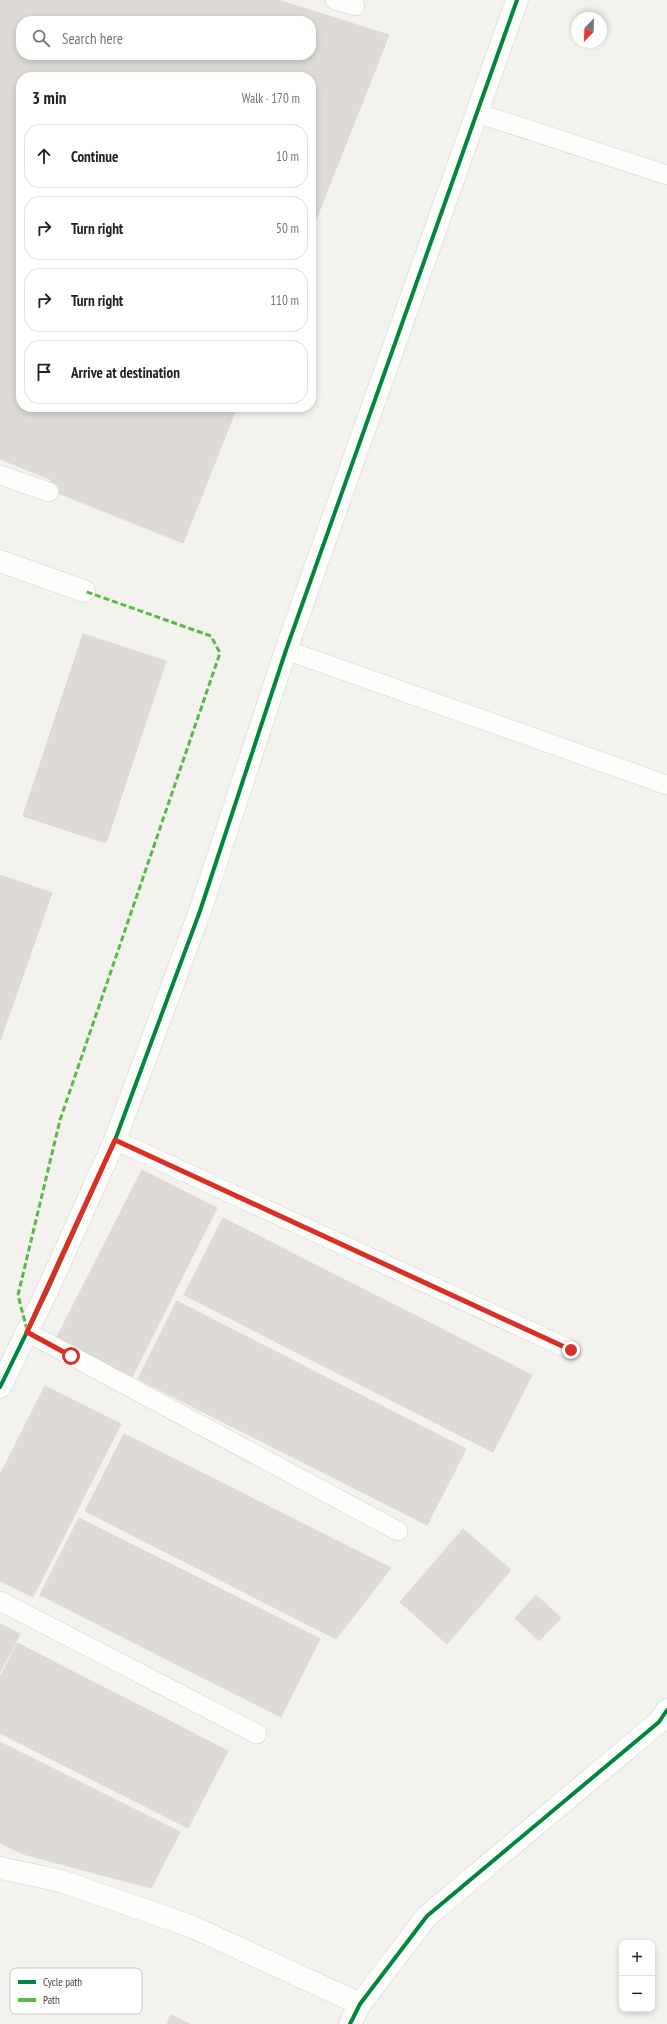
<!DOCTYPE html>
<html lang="en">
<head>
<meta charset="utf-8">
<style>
	body { margin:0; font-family:"PT Sans Narrow",sans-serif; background:#f2f2f2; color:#202124 }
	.controls { position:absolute; right:12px; bottom:12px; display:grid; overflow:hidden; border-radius:8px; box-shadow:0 2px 6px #0003 }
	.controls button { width:36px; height:36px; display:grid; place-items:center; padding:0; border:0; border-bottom:1px solid #e0e0e0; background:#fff; color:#202124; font:20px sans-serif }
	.compass { position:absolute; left:571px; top:12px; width:36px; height:36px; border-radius:50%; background:#fff; box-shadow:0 2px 6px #0003; rotate:203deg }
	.stop { position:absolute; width:12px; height:12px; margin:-9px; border:3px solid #d93025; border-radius:50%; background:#fff }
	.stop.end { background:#d93025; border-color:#fff; box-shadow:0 1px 4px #0008 }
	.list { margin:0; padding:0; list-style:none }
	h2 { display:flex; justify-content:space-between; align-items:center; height:52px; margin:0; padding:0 16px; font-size:17px }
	h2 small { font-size:13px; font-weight:400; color:#757577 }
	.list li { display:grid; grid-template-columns:26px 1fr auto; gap:12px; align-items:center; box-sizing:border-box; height:64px; margin:0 8px 8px; padding:0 8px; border:1px solid #e0e0e0; border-radius:16px }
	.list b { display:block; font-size:15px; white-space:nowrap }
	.list em { font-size:13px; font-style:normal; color:#757577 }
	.icon { flex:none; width:22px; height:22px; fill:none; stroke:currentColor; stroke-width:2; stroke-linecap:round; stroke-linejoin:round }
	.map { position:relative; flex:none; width:667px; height:2024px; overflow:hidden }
	.search { position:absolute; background:#fff; box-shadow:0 2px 6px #0003; left:16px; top:16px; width:300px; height:44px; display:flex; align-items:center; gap:10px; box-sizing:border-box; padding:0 14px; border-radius:16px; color:#757577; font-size:15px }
	.panel { position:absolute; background:#fff; box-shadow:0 2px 6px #0003; left:16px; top:72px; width:300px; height:340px; border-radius:16px }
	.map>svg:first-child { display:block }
	.building { fill:#dedbd6; stroke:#dcd9d4; fill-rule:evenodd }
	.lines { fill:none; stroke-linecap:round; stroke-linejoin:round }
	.service-casing { stroke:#d2d0cb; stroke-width:20 }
	.minor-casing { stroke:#d2d0cb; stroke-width:23 }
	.service { stroke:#fdfdfc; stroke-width:19 }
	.minor { stroke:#fdfdfc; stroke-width:22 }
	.quiet { stroke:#58b947; stroke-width:3; stroke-dasharray:6 3; stroke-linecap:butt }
	.cycleway-casing { stroke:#fff; stroke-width:6 }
	.cycleway { stroke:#00873e; stroke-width:4 }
	.route { stroke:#d93025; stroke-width:5 }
	.key { fill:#fff; stroke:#c9c7c4; stroke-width:1 }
	.key-label { font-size:11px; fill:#4b4439 }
</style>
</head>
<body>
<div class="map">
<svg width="667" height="2024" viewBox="0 0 667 2024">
	<rect width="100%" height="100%" fill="#f4f2ee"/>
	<!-- building -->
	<path class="building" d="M0,0H278L389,35L311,232V77H21V407H237L183,543L48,489L52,480L0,459ZM21,21H311V55H21Z
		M83,634L166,661L106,843L23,816Z
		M0,875L52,893L0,1041Z
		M142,1170L217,1208L130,1381L54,1343Z
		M223,1218L532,1375L493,1452L184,1295Z
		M177,1301L466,1449L427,1525L138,1379Z
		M45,1386L121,1424L33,1597L0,1581V1475Z
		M124,1434L391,1568L336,1639L85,1511Z
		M79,1518L320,1639L281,1717L40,1595Z
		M463,1529L511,1570L447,1644L400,1602Z
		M536,1595L561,1618L539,1641L515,1618Z
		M0,1624L20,1634L0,1672Z
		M17,1643L228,1751L188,1828L0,1733V1677Z
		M0,1742L180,1832L151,1888L23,1854L0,1843Z
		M171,2015L190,2024H167Z"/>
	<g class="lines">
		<!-- service casing -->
		<g class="service-casing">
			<path id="service" d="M335,0L355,6
				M477,113L667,175
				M0,475L49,492
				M286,650L667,785
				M115,1140L571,1350
				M27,1332L398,1531
				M0,1601L257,1734"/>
		</g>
		<!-- minor casing -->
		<g class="minor-casing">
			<path id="minor" d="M0,561L84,591
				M0,1387L47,1291L115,1140L200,911L286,650L517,0
				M0,1868L61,1881L193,1927L360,2004
				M350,2024L360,2004L427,1916L659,1722L667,1710"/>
		</g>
		<!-- service -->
		<use href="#service" class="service"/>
		<!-- minor -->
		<use href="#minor" class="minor"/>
		<!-- quiet -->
		<path class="quiet" d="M27,1330L18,1295L60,1120L220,653L211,636L84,591"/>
		<!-- cycleway casing -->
		<g class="cycleway-casing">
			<path id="cycleway" d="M0,1387L47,1291L115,1140L200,911L286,650L517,0
				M350,2024L360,2004L427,1916L659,1722L667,1710"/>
		</g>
		<!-- cycleway -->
		<use href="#cycleway" class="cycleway"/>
	</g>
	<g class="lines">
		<!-- route -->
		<path class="route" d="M71,1356L27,1332L115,1140L571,1350"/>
	</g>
	<!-- legend -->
	<rect x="10" y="1968" width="132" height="46" rx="6" class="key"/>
	<rect x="18" y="1980" width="18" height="4" fill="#00873e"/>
	<rect x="18" y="1998" width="18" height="4" fill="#58b947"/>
	<g class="key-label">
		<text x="43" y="1986">Cycle path</text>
		<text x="43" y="2004">Path</text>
	</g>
</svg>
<div class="controls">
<button>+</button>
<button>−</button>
</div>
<svg class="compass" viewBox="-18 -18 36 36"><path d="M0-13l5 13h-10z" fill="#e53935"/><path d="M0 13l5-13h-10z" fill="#757577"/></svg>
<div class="stop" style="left:71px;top:1356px"></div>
<div class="stop end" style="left:571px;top:1350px"></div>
<div class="search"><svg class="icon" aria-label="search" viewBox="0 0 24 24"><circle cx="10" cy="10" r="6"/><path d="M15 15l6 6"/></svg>Search here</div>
<section class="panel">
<h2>3 min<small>Walk · 170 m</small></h2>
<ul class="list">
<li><svg class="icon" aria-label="ahead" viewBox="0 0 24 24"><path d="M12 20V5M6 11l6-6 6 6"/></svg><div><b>Continue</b></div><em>10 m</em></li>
<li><svg class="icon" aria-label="right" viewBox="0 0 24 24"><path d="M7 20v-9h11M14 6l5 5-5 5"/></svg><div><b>Turn right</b></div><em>50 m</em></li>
<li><svg class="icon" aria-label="right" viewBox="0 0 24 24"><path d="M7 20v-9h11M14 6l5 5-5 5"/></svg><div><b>Turn right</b></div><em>110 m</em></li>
<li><svg class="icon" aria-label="arrive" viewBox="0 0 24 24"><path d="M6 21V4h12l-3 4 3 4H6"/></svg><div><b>Arrive at destination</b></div></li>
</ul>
</section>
</div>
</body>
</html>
